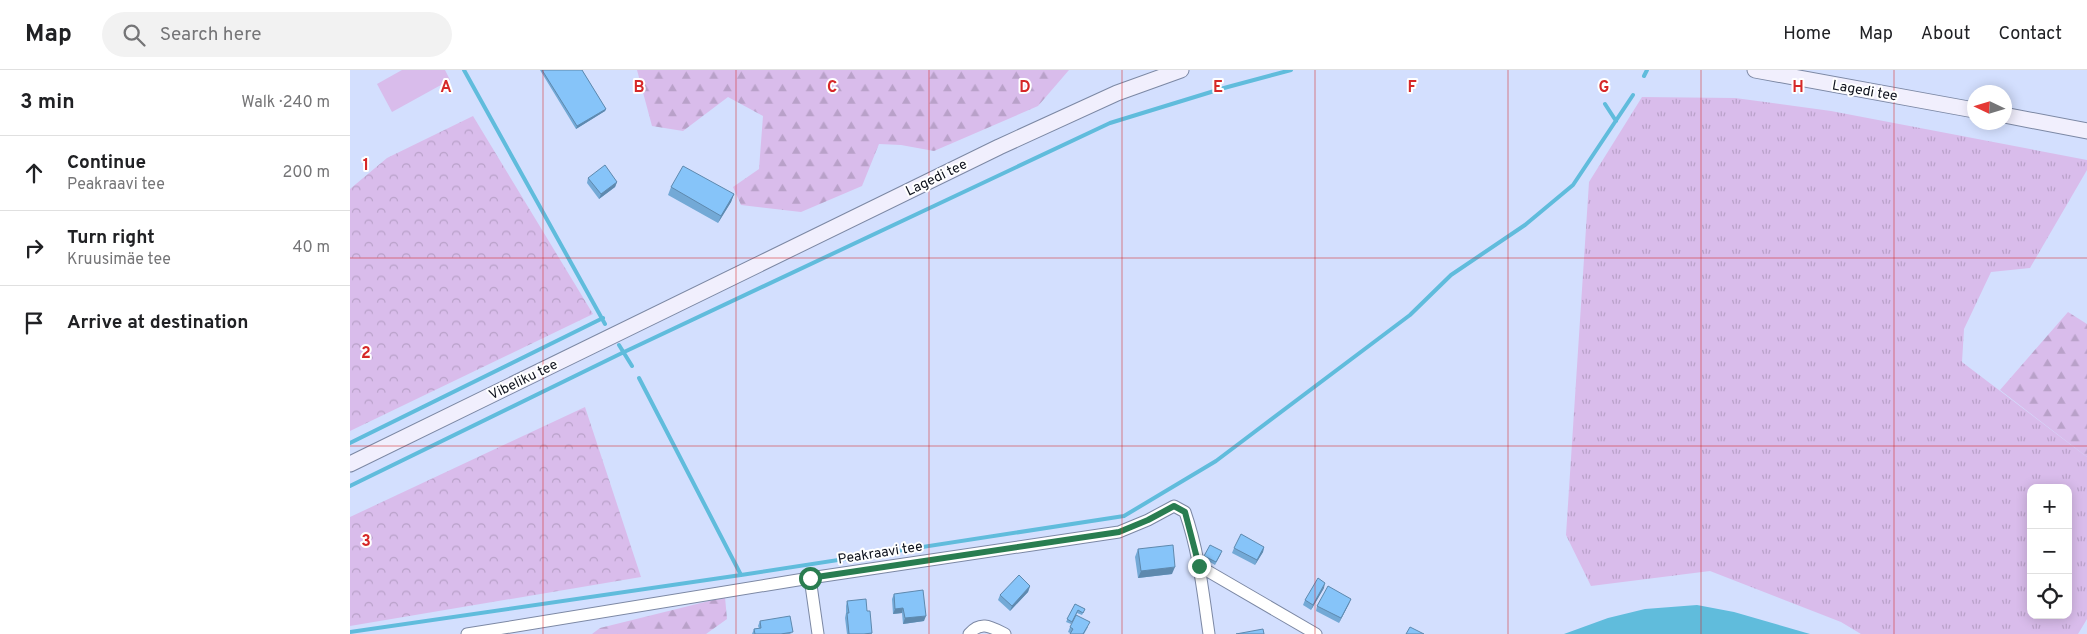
<!DOCTYPE html>
<html lang="en">
<head>
<meta charset="utf-8">
<style>
	body { margin:0; font-family:Overpass,sans-serif; background:#f2f2f2; color:#202124 }
	.controls { position:absolute; right:15px; bottom:15px; display:grid; overflow:hidden; border-radius:10px; box-shadow:0 2px 12px #0003 }
	.controls button { width:45px; height:45px; display:grid; place-items:center; padding:0; border:0; border-bottom:1px solid #e0e0e0; background:#fff; color:#202124; font:25px sans-serif }
	.compass { position:absolute; left:1617px; top:15px; width:45px; height:45px; border-radius:50%; background:#fff; box-shadow:0 2px 12px #0003; rotate:274deg }
	.stop { position:absolute; width:15px; height:15px; margin:-11px; border:4px solid #297d50; border-radius:50%; background:#fff }
	.stop.end { background:#297d50; border-color:#fff; box-shadow:0 1px 5px #0008 }
	.list { margin:0; padding:0; list-style:none }
	h2 { display:flex; justify-content:space-between; align-items:center; height:65px; margin:0; padding:0 20px; font-size:21px }
	h2 small { font-size:16px; font-weight:400; color:#757577 }
	.list li { display:grid; grid-template-columns:32px 1fr auto; gap:15px; align-items:center; box-sizing:border-box; height:75px; padding:0 20px; border-top:1px solid #e0e0e0 }
	.list b { display:block; font-size:19px; white-space:nowrap }
	.list p { margin:0; font-size:16px; white-space:nowrap; color:#757577 }
	.list em { font-size:16px; font-style:normal; color:#757577 }
	.icon { flex:none; width:28px; height:28px; fill:none; stroke:currentColor; stroke-width:2; stroke-linecap:round; stroke-linejoin:round }
	.map { position:relative; flex:none; width:1737px; height:564px; overflow:hidden }
	header { display:flex; align-items:center; gap:30px; box-sizing:border-box; height:70px; padding:0 25px; background:#fff; border-bottom:1px solid #e0e0e0 }
	header strong { font-size:24px }
	nav { display:flex; gap:28px; margin-inline-start:auto; font-size:18px }
	.search { width:350px; height:45px; background:#f2f2f2; display:flex; align-items:center; gap:12px; box-sizing:border-box; padding:0 18px; border-radius:28px; color:#757577; font-size:19px }
	main { display:flex }
	aside { flex:1; background:#fff }
	.map>svg:first-child { display:block }
	.grass { fill:url(#grass-tufts); fill-rule:evenodd }
	.forest { fill:url(#forest-firs) }
	.park { fill:url(#park-crowns) }
	.garden { fill:#d9bceb }
	.water { fill:#60bcdc }
	.lines { fill:none; stroke-linecap:round; stroke-linejoin:round }
	.stream { stroke:#60bcdc; stroke-width:4 }
	.street-casing { stroke:#7c88a4; stroke-width:13 }
	.secondary-casing { stroke:#7c88a4; stroke-width:17 }
	.street { stroke:#fff; stroke-width:11 }
	.secondary { stroke:#f1effd; stroke-width:15 }
	.wall { fill:#73a9d6 }
	.shaded-wall { fill:#5e89ae }
	.building { fill:#86c4f9; stroke:#5e89ae }
	.route { stroke:#297d50; stroke-width:6 }
	.grid { fill:none; stroke:#d62828; stroke-width:1; stroke-opacity:0.55 }
	.labels { text-anchor:middle; stroke-width:4; stroke-linejoin:round; paint-order:stroke }
	.street-label { font-size:14px; fill:#0e121d; stroke:#fff }
	.grid-label { font-size:16px; text-anchor:middle; font-weight:bold; fill:#d62828; stroke:#fff; stroke-width:4; stroke-linejoin:round; paint-order:stroke }
</style>
</head>
<body>
<header>
<strong>Map</strong>
<div class="search"><svg class="icon" aria-label="search" viewBox="0 0 24 24"><circle cx="10" cy="10" r="6"/><path d="M15 15l6 6"/></svg>Search here</div>
<nav><a>Home</a><a>Map</a><a>About</a><a>Contact</a></nav>
</header>
<main>
<aside>
<h2>3 min<small>Walk · 240 m</small></h2>
<ul class="list">
<li><svg class="icon" aria-label="ahead" viewBox="0 0 24 24"><path d="M12 20V5M6 11l6-6 6 6"/></svg><div><b>Continue</b><p>Peakraavi tee</p></div><em>200 m</em></li>
<li><svg class="icon" aria-label="right" viewBox="0 0 24 24"><path d="M7 20v-9h11M14 6l5 5-5 5"/></svg><div><b>Turn right</b><p>Kruusimäe tee</p></div><em>40 m</em></li>
<li><svg class="icon" aria-label="arrive" viewBox="0 0 24 24"><path d="M6 21V4h12l-3 4 3 4H6"/></svg><div><b>Arrive at destination</b></div></li>
</ul>
</aside>
<div class="map">
<svg width="1737" height="564" viewBox="0 0 1737 564">
	<defs>
		<pattern id="grass-tufts" width="24" height="20" patternUnits="userSpaceOnUse" patternTransform="scale(1.25)"><rect width="24" height="20" fill="#d9bceb"/><path d="M3 7l-1-3M5 7V3M7 7l1-3M15 17l-1-3M17 17v-4M19 17l1-3" fill="none" stroke="#b9a1c9"/></pattern>
		<pattern id="forest-firs" width="22" height="20" patternUnits="userSpaceOnUse" patternTransform="scale(1.25)"><rect width="22" height="20" fill="#d9bceb"/><path d="M5 1l3.5 6h-7zM16 11l3.5 6h-7z" fill="#b9a1c9"/></pattern>
		<pattern id="park-crowns" width="20" height="18" patternUnits="userSpaceOnUse" patternTransform="scale(1.25)"><rect width="20" height="18" fill="#d9bceb"/><path d="M2 6a3 3 0 1 1 6 0M12 15a3 3 0 1 1 6 0" fill="none" stroke="#b9a1c9"/></pattern>
	</defs>
	<rect width="100%" height="100%" fill="#d3dffe"/>
	<!-- grass -->
	<path class="grass" d="M1292,27L1385,28L1481,41L1737,90V100L1680,198L1641,202L1614,259L1612,292L1737,387V549L1728,564H1511L1491,552L1360,501L1241,516L1216,465L1239,112ZM1681,418H1718V545H1681Z"/>
	<!-- forest -->
	<path class="forest" d="M287,0H719L688,36L584,81L551,75L529,74L512,116L451,142L391,135L383,117L409,99L413,46L378,27L333,61L302,56Z
		M1718,242L1737,254V387L1650,320Z
		M375,527L377,549L356,564H242L250,558Z"/>
	<!-- park -->
	<path class="park" d="M123,46L243,244L0,361V119L37,88Z
		M235,337L291,507L0,556V447Z"/>
	<!-- garden -->
	<path class="garden" d="M52,0H95L100,10L42,42L27,14Z"/>
	<!-- water -->
	<path class="water" d="M1347,535L1384,542L1460,564H1214L1258,548L1295,539Z"/>
	<g class="lines">
		<!-- stream -->
		<path class="stream" d="M114,0L255,254
			M1294,6L1297,0
			M1255,34L1266,51
			M269,275L282,296
			M289,308L391,505
			M0,373L253,248
			M0,416L272,283L760,53L874,18L941,0
			M0,562L391,505L774,446L866,391L1060,245L1101,205L1175,155L1223,115L1283,25"/>
		<!-- street casing -->
		<g class="street-casing">
			<path id="street" d="M849,496L966,564
				M460,508L468,564
				M117,564L460,508L769,462L798,450L824,436L835,442C849,482 853,523 859,564
				M619,564C631,550 641,557 655,564"/>
		</g>
		<!-- secondary casing -->
		<g class="secondary-casing">
			<path id="secondary" d="M1405,0L1624,40
				M1654,45L1737,61
				M0,394L649,77L767,23L831,0"/>
		</g>
		<!-- street -->
		<use href="#street" class="street"/>
		<!-- secondary -->
		<use href="#secondary" class="secondary"/>
	</g>
	<!-- wall -->
	<path class="wall" d="M190,0H232L256,39L255,41L226,59Z
		M238,108L267,112L265,117L249,129L237,113Z
		M321,117L384,124L381,132L368,153L318,125Z
		M914,477L913,482L905,495L882,483L884,478Z
		M788,479L822,504L788,508L785,487Z
		M871,484L865,495L853,488L854,486Z
		M680,516L678,522L660,541L648,530L650,525Z
		M974,518L961,540L953,535L955,530Z
		M544,524L574,551L553,554L552,543L543,544L542,529Z
		M1001,529L989,553L966,541L967,536Z
		M497,531L517,541L522,564H497L495,548L496,543V536Z
		M725,534L735,539L732,545L727,543L721,554L716,552Z
		M410,551L442,564H402L404,559L409,558L408,556Z
		M720,557H738L734,564H720V563L718,562Z"/>
	<!-- shaded-wall -->
	<path class="shaded-wall" d="M256,39L255,41L226,59L227,56Z
		M267,112L265,117L249,129L251,124Z
		M384,124L381,132L368,153L371,146Z
		M914,477L913,482L905,495L907,490Z
		M825,497L822,504L788,508L791,501Z
		M975,513L974,518L961,540L963,535Z
		M680,516L678,522L660,541L662,536Z
		M1001,529L999,534L989,553L991,548Z
		M553,538L552,543L543,544L545,539Z
		M576,546L574,551L553,554L555,548Z"/>
	<!-- building -->
	<path class="building" d="M192,0H232L256,39L227,56Z
		M255,95L267,112L251,124L238,108Z
		M333,96L384,124L371,146L321,117Z
		M891,464L914,477L907,490L884,478Z
		M823,475L825,497L791,501L788,479Z
		M860,475L872,481L866,492L854,486Z
		M669,505L680,516L662,536L650,525Z
		M968,508L975,513L963,535L955,530Z
		M978,516L1001,529L991,548L967,536Z
		M573,520L576,546L555,548L553,538L545,539L544,524Z
		M516,529L517,541H520L522,563L514,564H499L497,543H499L497,531Z
		M725,534L735,539L733,543L728,540L722,552L717,549Z
		M726,545L740,552L733,564H720L723,559L720,557Z
		M440,546L443,562L431,564H405L404,559L411,558L410,551Z
		M1060,557L1074,564H1056Z
		M913,559L914,564H886Z"/>
	<g class="lines">
		<!-- route -->
		<path class="route" d="M460,508L769,462L798,450L824,436L835,442L849,496"/>
	</g>
	<!-- grid -->
	<path class="grid" d="M193,0V564M386,0V564M579,0V564M772,0V564M965,0V564M1158,0V564M1351,0V564M1544,0V564M0,188H1737M0,376H1737"/>
	<g class="labels">
		<!-- street labels -->
		<g class="street-label">
			<text transform="translate(1515 20) rotate(10)" y="5">Lagedi tee</text>
			<text transform="translate(586 107) rotate(-26)" y="5">Lagedi tee</text>
			<text transform="translate(173 309) rotate(-26)" y="5">Vibeliku tee</text>
			<text transform="translate(530 482) rotate(-9)" y="5">Peakraavi tee</text>
		</g>
	</g>
	<g class="grid-label">
		<text x="96" y="22">A</text>
		<text x="289" y="22">B</text>
		<text x="482" y="22">C</text>
		<text x="675" y="22">D</text>
		<text x="868" y="22">E</text>
		<text x="1062" y="22">F</text>
		<text x="1254" y="22">G</text>
		<text x="1448" y="22">H</text>
		<text x="16" y="100">1</text>
		<text x="16" y="288">2</text>
		<text x="16" y="476">3</text>
	</g>
</svg>
<div class="controls">
<button>+</button>
<button>−</button>
<button><svg class="icon" aria-label="locate" viewBox="0 0 24 24"><circle cx="12" cy="12" r="6"/><path d="M12 2v4M12 18v4M2 12h4M18 12h4"/></svg></button>
</div>
<svg class="compass" viewBox="-18 -18 36 36"><path d="M0-13l5 13h-10z" fill="#e53935"/><path d="M0 13l5-13h-10z" fill="#757577"/></svg>
<div class="stop" style="left:460px;top:508px"></div>
<div class="stop end" style="left:849px;top:496px"></div>
</div>
</main>
</body>
</html>
